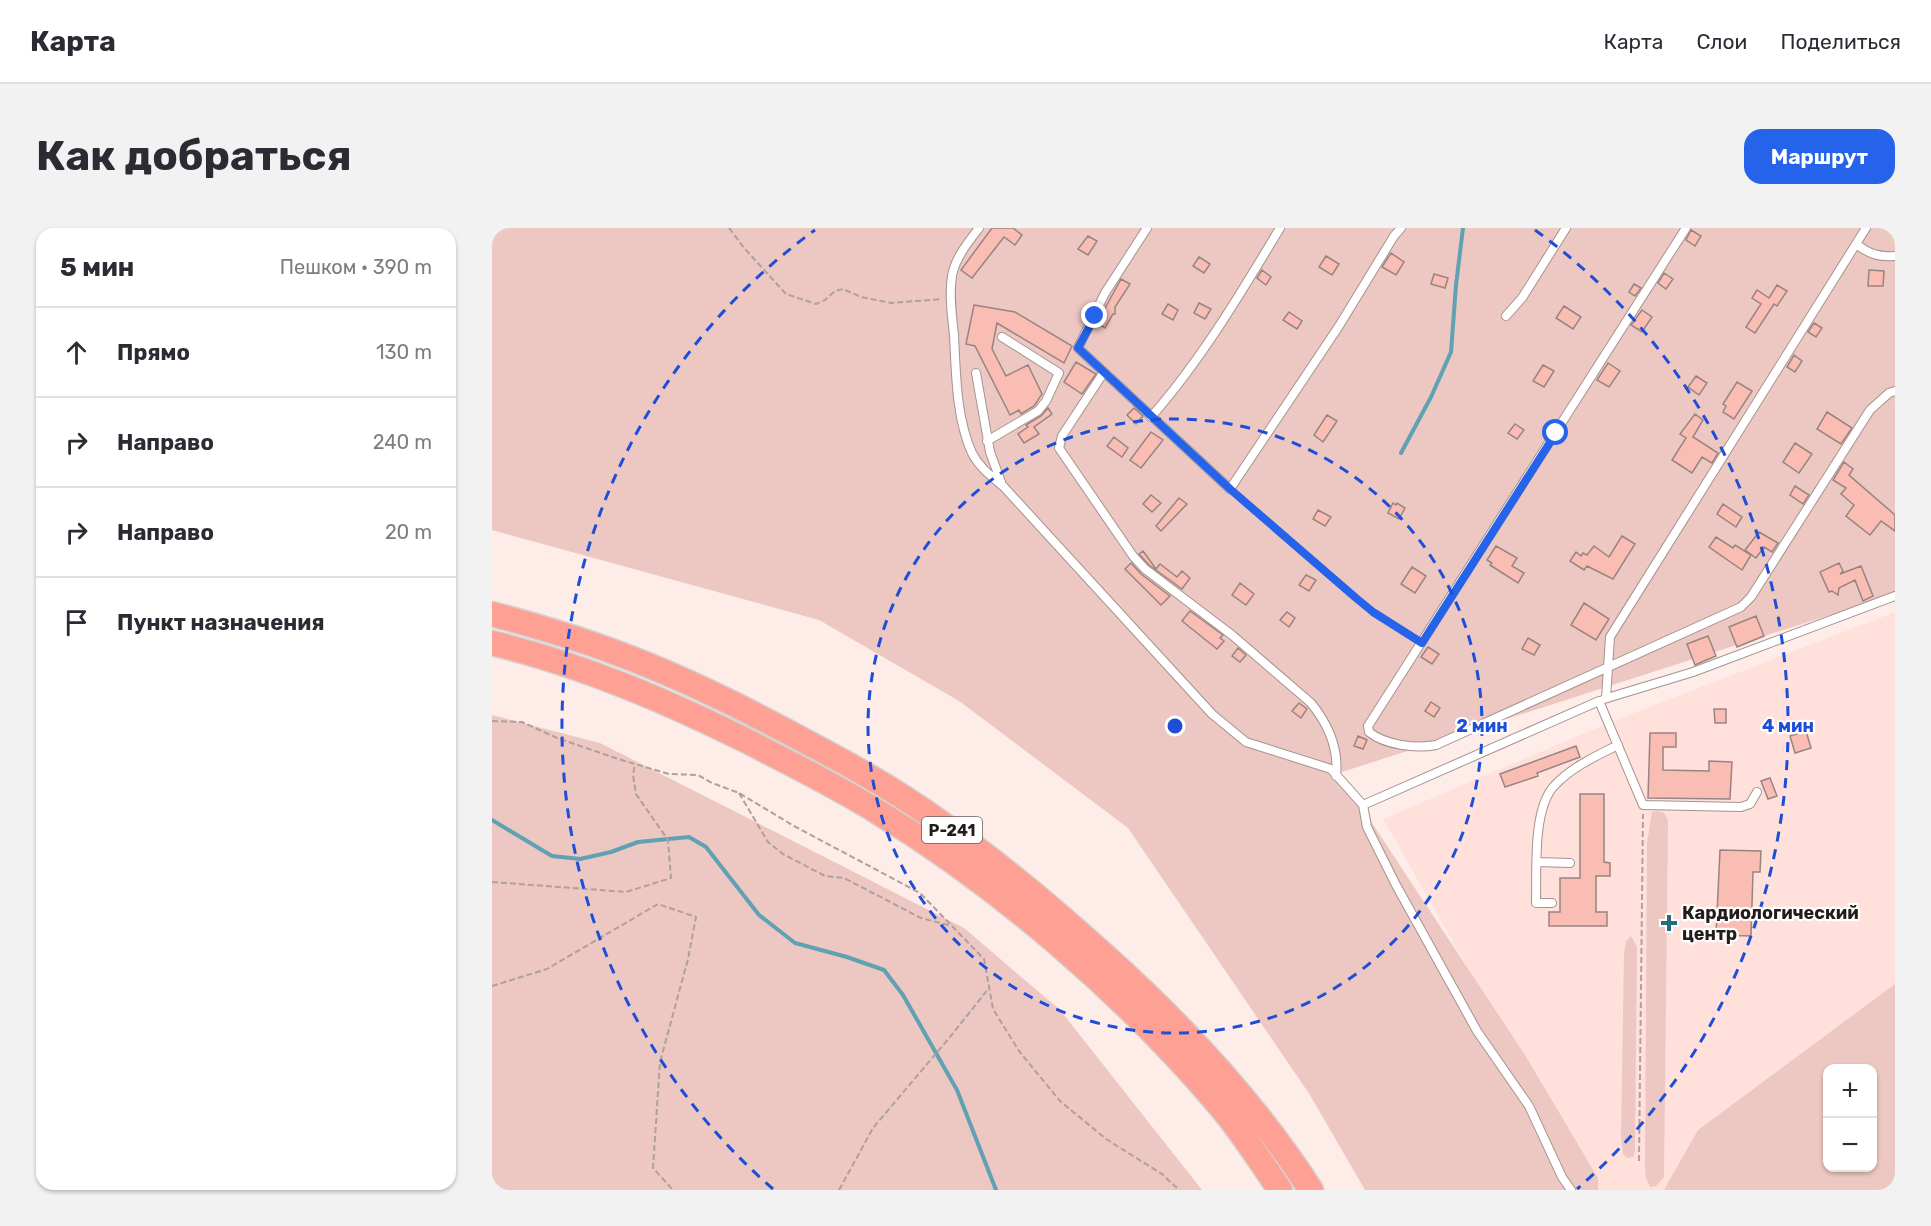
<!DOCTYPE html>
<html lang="ru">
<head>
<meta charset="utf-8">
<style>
	body { margin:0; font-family:Rubik,sans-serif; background:#f2f2f3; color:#2b2b33 }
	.controls { position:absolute; right:18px; bottom:18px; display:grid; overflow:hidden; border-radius:12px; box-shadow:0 2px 4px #0004 }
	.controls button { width:54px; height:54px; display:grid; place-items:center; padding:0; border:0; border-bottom:2px solid #e1e1e2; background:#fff; color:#2b2b33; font:30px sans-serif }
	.stop { position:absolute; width:18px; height:18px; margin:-14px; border:4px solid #2563eb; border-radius:50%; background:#fff }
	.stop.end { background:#2563eb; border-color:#fff; box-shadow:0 2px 6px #0008 }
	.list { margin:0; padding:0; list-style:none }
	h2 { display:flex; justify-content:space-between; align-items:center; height:78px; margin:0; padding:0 24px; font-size:26px }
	h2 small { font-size:20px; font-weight:400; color:#7c7c81 }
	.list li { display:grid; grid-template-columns:39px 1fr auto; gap:18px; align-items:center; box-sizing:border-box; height:90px; padding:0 24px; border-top:2px solid #e1e1e2 }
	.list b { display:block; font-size:22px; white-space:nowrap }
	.list em { font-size:20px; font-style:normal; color:#7c7c81 }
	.icon { flex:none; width:33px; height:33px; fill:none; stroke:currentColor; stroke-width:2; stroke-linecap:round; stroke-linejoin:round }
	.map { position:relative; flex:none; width:1403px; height:962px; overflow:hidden; border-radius:18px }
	header { display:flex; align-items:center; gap:36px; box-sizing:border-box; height:84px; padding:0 30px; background:#fff; border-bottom:2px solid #e1e1e2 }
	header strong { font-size:28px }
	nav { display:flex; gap:33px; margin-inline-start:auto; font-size:21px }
	.intro { display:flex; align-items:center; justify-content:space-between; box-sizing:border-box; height:144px; padding:0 36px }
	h1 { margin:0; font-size:42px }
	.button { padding:15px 27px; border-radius:18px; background:#2563eb; color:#fff; font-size:21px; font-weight:700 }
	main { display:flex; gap:36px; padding:0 36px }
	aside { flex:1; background:#fff; border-radius:18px; box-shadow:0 2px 4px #0004 }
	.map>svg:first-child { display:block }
	.built { fill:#ffe0db }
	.green { fill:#edc7c1; fill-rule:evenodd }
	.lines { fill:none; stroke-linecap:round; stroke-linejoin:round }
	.stream { stroke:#60a1b3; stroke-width:4 }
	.building { fill:#f9bdb3; stroke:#988481; stroke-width:1.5 }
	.service-casing { stroke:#a6928e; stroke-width:10 }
	.trunk-casing { stroke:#d3d2d1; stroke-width:27 }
	.path { stroke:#aea09d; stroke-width:2; stroke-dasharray:6 3; stroke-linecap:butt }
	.service { stroke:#fff; stroke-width:8 }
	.trunk { stroke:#fea093; stroke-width:24 }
	.route { stroke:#2563eb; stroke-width:8 }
	.ring { fill:none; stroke:#1d4ed8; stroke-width:3; stroke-dasharray:10 8 }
	.poi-dot { fill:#286b7c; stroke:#fff; stroke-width:2 }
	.labels { text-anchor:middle; stroke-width:4.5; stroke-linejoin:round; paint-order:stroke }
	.shield { fill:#fff; stroke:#65605f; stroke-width:1.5 }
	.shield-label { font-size:16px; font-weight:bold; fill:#231c1a }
	.poi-label { font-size:18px; font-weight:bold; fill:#231c1a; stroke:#fff; text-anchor:start }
	.centre { fill:#1d4ed8; stroke:#fff; stroke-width:3 }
	.ring-label { font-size:18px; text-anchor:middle; font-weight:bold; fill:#1d4ed8; stroke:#fff; stroke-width:4.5; stroke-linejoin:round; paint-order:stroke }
</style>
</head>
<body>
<header>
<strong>Карта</strong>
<nav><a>Карта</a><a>Слои</a><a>Поделиться</a></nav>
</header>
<div class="intro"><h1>Как добраться</h1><a class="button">Маршрут</a></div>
<main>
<aside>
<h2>5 мин<small>Пешком · 390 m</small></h2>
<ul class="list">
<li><svg class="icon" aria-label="ahead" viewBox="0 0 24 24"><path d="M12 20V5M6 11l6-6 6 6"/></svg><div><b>Прямо</b></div><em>130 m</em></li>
<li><svg class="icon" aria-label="right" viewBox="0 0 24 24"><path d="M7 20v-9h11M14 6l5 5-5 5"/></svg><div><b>Направо</b></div><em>240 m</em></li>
<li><svg class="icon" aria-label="right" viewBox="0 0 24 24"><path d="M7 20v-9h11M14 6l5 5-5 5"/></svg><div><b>Направо</b></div><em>20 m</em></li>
<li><svg class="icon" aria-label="arrive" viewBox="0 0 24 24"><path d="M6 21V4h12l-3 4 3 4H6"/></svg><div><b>Пункт назначения</b></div></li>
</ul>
</aside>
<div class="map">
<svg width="1403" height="962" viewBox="0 0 1403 962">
	<rect width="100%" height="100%" fill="#feece9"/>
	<!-- built -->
	<path class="built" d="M1403,384V800L1336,840L1205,962H1103L891,591L1124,492Z"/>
	<!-- green -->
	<path class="green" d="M0,0H1403V366L847,545L1033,827L1106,950V962H873L818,867L636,600L467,473L327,392L0,302Z
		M0,487L108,515L472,700L568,782L710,962H0Z
		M1166,583L1172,585L1176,592L1172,949L1164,958L1158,959L1154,950L1153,938L1155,615L1160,584Z
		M1139,708L1145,719L1143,924L1141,929L1135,930L1131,926L1129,909L1132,725L1134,713Z
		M1403,756V962H1172L1206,902ZM1336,840H1380V940H1336Z"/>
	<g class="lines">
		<!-- stream -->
		<path class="stream" d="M909,225L939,169L959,124L964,57L971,0
			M0,592L60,628L88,631L119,624L146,614L197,609L214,619L267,687L303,715L355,729L392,742L411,767L465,862L504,962"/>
	</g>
	<!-- building -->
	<path class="building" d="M500,0H521L530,7L523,17L512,9L480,50L469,42Z
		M1199,2L1209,8L1203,18L1194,12Z
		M596,8L605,13L596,27L586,21Z
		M899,25L912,34L904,47L890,39Z
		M834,28L847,36L840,47L827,39Z
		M707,29L718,36L712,45L701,38Z
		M770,42L779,49L774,57L765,50Z
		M1377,42L1392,43L1391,58H1376Z
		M1172,45L1181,51L1174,61L1166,55Z
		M942,46L956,50L953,60L939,56Z
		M629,51L638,56L623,79V86H621L613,100L605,95Z
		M1142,56L1149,60L1143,68L1137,64Z
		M1285,57L1295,63L1285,78L1282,76L1263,105L1254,99L1269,76L1260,70L1265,62L1277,70Z
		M707,75L719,81L713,91L702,85Z
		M676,76L686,82L681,92L670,86Z
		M482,77L523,84L580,118L572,135L505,95L500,121L514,148L536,137L550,166L542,178L529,186L527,182L518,187L483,118L474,116Z
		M1072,78L1089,89L1081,101L1064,90Z
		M1150,82L1160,89L1150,104L1139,97Z
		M797,84L810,93L805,101L791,92Z
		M1322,95L1330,100L1324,109L1316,104Z
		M1302,127L1310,133L1303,144L1295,139Z
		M584,134L604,146L590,166L572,154Z
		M1116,135L1128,143L1117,159L1105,152Z
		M1051,137L1062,143L1052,159L1041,153Z
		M1204,148L1215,155L1207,167L1196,159Z
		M1245,154L1260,163L1242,191L1231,184L1234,178L1231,176Z
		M556,180L560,186L542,199L547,206L532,215L526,206L536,199L534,197L549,188Z
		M642,180L651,188L644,196L635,187Z
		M1335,184L1360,200L1349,216L1325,201Z
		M1203,186L1211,192L1201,209L1226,225L1220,235L1210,229L1200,245L1180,232L1194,210L1188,206Z
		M835,187L845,193L831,214L822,207Z
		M1023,196L1032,202L1025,211L1016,205Z
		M659,204L671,212L649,240L638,232Z
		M622,209L636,220L630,229L615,218Z
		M1303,215L1320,226L1307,245L1291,234Z
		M1352,234L1361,241L1357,247L1403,287V303L1389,293L1378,307L1354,288L1362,277L1349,266L1354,260L1341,252Z
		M1303,258L1317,267L1311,276L1298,267Z
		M659,267L669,275L660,284L651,276Z
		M687,270L695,276L669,303L664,298Z
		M901,275L904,277L905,275L913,280L907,291L896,285Z
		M1231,276L1250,289L1244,299L1225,286Z
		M826,282L839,289L833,298L821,291Z
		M1267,304L1286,315L1280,324L1272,319L1264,330L1253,322Z
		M1130,308L1143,316L1121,351L1095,338L1092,342L1078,333L1084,324L1089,328L1091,325L1095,327L1102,318L1117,329Z
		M1224,309L1241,320L1243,317L1259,327L1250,342L1217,319Z
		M1004,318L1025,330L1020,338L1032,345L1026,355L998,337L1000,335L995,332Z
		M651,323L664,341L668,336L685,349L690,343L698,350L690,361L657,337L647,326Z
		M639,335L649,346L678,368L669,377L633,341Z
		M1347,335L1351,343L1348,346L1369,338L1381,368L1371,373L1363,352L1347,360L1346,367L1340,363L1337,364L1328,344Z
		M920,339L934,348L923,365L909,356Z
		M814,347L824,352L817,363L807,357Z
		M748,355L762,366L754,377L740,367Z
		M1092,375L1117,391L1104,412L1079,397Z
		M698,383L731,407L728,410L732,413L725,421L690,393Z
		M795,384L803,390L797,399L788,392Z
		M1264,388L1272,408L1245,419L1237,399Z
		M1216,408L1224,428L1203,437L1195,416Z
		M1036,410L1048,417L1042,427L1030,421Z
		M936,419L947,426L940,436L929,429Z
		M746,420L754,427L748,434L740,428Z
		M939,474L948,480L942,489L933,483Z
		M807,475L815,481L809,490L800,483Z
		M1222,481H1234V495H1223Z
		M1314,503L1319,520L1303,525L1298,508Z
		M1158,505H1184V519H1171V542L1217,543V533L1240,534L1238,571L1156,570Z
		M866,508L875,512L871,521L862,518Z
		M1084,518L1088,529L1045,545L1046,548L1013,559L1008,546Z
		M1278,550L1285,568L1276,571L1269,553Z
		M1088,566H1112V634L1118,635V648H1104V684H1115V698H1057V684H1068V650H1088Z
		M1228,622L1269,623L1268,644H1261L1259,708L1224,707Z"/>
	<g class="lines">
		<!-- service casing -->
		<g class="service-casing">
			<path id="service" d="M487,0C477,13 463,30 460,48C457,67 460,88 462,107C464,145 464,190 480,225C487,239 499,248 511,258L720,486L754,514L839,541L871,577L875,599L904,657L985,803L1037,878L1070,949L1079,962
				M655,0L613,65L586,120L738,261L847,98L902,8L909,0
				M1194,0L876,498L877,504C893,517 924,521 944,517L1249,379L1259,369L1378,182L1397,165L1403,163
				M1364,16C1377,26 1386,29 1403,28
				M1014,88L1030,70L1074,0
				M612,144L570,208L567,220L641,328L653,341L740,407L819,475C836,496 847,521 844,548
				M484,145L498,224L509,254
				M659,189C709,132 749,65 788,0
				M495,213L546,183L554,173L567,145L510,109
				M1114,470L1118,409L1374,0
				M1112,471L1201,444L1403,368
				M871,577L1107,473L1151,577L1249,579L1258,576L1265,564
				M1046,634L1078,635
				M1060,675H1044C1045,643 1040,580 1063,557C1080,539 1104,528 1126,517"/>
		</g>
		<!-- trunk casing -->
		<g class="trunk-casing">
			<path id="trunk" d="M0,386C41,397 82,409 122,424C191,449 258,483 322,518C366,541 409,566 449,595C507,635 561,681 613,728C690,797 762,874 819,962
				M0,415C91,437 177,474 261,516C303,538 346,559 386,584C509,659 635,768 728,878C750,904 769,934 788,962"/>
		</g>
		<!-- path -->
		<path class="path" d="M237,0L253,21L294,66L324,76L333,72L343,63L351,61L369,69L399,75L450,71
			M744,267L864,370L881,384L922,410
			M0,493L30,494L65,510L126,531L177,546L206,547L220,555L247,565L302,598L428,665L492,731L501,781L527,823L568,873L614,911L670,946L687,962
			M247,565L276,614L291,626L333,648L352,650L429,690L460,698
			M0,654L134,664L179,650L176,612L144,566L141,547L143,536
			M0,758L55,741L166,676L204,689L196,731L168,834L161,940L181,962
			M1147,933L1151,586
			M347,962L381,900L458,809L497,760"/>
		<!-- service -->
		<use href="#service" class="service"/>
		<!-- trunk -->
		<use href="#trunk" class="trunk"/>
	</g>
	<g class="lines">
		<!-- route -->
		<path class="route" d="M603,88L586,120L738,261L864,370L881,384L930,415L1064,205"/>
	</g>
	<!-- distance rings -->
	<g class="ring">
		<circle cx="683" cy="498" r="307"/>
		<path d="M281 961A613 613 0 0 1 323 2M1043 2A613 613 0 0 1 1085 961"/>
	</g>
	<!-- markers -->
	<path class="poi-dot" d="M1174 686h6v6h6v6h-6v6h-6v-6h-6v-6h6z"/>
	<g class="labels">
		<!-- shield labels -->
		<rect class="shield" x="430" y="589" width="60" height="26" rx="4.5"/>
		<g class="shield-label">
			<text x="460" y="608">Р-241</text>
		</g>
		<!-- poi labels -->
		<g class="poi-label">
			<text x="1190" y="691">Кардиологический<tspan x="1190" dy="21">центр</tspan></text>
		</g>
	</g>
	<circle cx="683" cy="498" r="9" class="centre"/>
	<g class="ring-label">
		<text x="990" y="504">2 мин</text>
		<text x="1296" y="504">4 мин</text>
	</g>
</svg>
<div class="controls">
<button>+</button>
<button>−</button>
</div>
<div class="stop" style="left:1064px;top:205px"></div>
<div class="stop end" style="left:603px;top:88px"></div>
</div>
</main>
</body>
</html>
